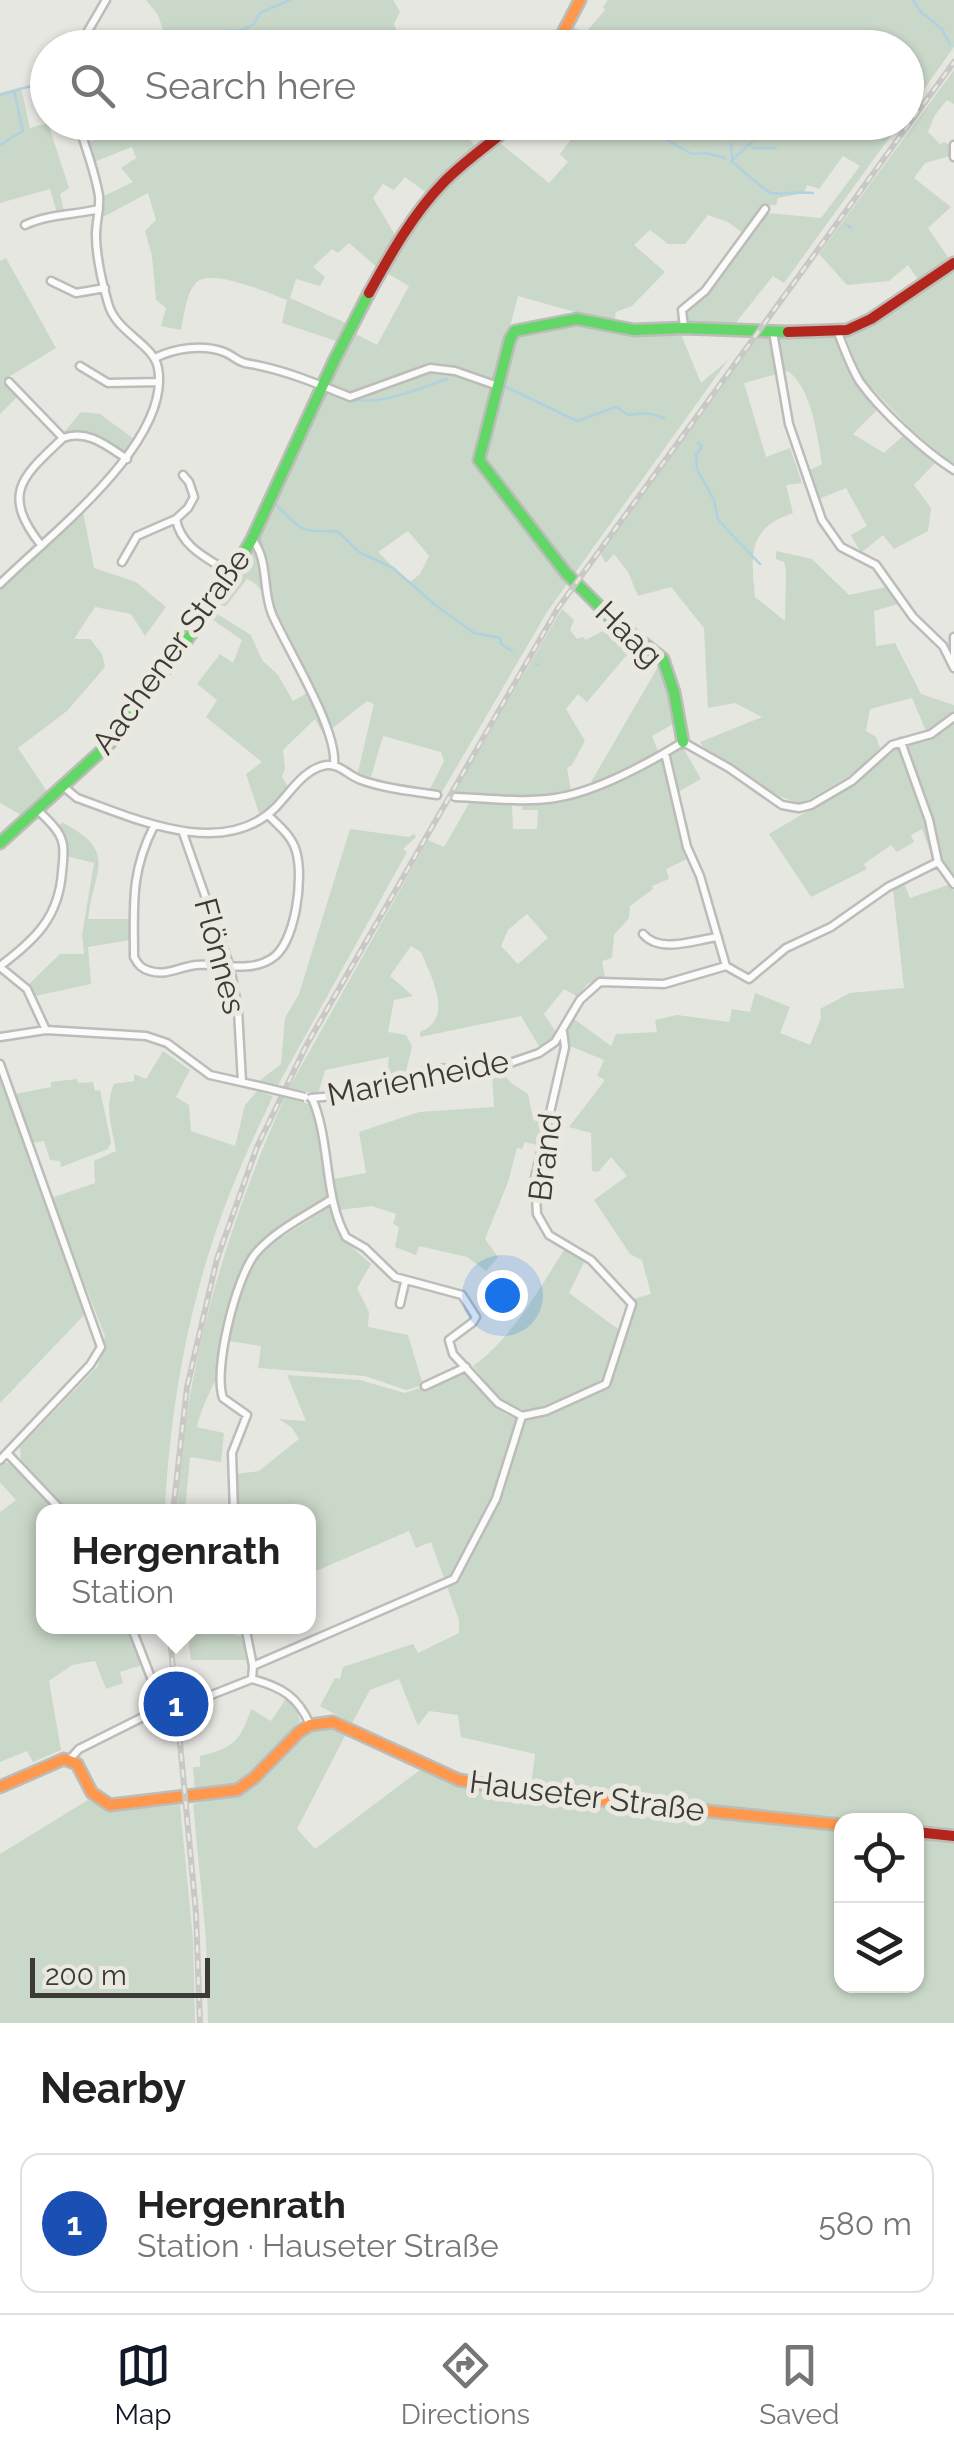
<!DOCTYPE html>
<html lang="en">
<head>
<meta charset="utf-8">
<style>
	body { margin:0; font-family:Raleway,sans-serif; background:#f6f6f6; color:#222 }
	.controls { position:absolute; right:30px; bottom:30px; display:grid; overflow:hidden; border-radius:20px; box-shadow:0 2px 8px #0004 }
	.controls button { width:90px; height:90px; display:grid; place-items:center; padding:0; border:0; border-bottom:2px solid #e0e0e0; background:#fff; color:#222; font:50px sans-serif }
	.scale { position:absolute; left:30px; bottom:25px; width:180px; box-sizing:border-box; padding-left:10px; border:5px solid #3b3a37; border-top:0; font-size:28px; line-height:35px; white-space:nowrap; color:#3b3a37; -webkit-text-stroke:8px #eae8df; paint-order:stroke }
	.you { position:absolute; left:502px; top:1295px; width:35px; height:35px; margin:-25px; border:8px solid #fff; border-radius:50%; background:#1a73e8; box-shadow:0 0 0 15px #1a73e833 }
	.badge { display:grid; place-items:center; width:65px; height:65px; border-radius:50%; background:#111827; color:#fff; font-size:32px; font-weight:700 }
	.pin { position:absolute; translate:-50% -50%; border:5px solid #fff; box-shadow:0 2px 10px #0006 }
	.popup { position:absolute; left:36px; top:1504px; width:280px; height:130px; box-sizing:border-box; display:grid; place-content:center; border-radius:20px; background:#fff; filter:drop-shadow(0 2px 8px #0005); font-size:32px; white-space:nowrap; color:#767676 }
	.popup b { font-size:38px; color:#222 }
	.popup::after { content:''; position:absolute; left:50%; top:100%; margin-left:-20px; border:20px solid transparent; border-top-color:#fff }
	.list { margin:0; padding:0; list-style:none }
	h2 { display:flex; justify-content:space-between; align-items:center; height:130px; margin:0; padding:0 40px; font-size:42px }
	h2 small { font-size:32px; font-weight:400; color:#767676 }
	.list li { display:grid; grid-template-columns:65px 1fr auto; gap:30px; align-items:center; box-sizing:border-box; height:140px; margin:0 20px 20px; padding:0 20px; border:2px solid #e0e0e0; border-radius:20px }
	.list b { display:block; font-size:38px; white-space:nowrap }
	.list p { margin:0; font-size:32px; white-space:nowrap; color:#767676 }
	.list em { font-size:32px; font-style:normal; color:#767676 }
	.icon { flex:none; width:55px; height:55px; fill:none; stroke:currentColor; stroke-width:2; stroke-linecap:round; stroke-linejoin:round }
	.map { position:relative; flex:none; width:954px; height:2023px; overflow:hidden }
	.search { position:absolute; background:#fff; box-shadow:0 2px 8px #0004; left:30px; right:30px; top:30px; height:110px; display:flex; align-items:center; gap:25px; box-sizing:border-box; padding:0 35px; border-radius:55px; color:#767676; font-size:38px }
	.sheet { height:290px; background:#fff }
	nav { display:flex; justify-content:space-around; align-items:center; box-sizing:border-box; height:140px; border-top:2px solid #e0e0e0; background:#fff; font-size:28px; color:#767676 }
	nav a { display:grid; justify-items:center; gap:5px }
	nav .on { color:#111827 }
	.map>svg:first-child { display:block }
	.green { fill:#c9d8c8; fill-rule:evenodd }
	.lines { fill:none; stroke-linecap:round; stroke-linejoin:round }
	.stream { stroke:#b0d2e0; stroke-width:2.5 }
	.street-casing { stroke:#bcbcb8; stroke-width:11 }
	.fast-casing { stroke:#bcbcb8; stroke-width:15 }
	.slow-casing { stroke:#bcbcb8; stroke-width:15 }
	.jam-casing { stroke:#bcbcb8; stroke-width:15 }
	.street { stroke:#fbfbfb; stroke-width:6 }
	.fast { stroke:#63d668; stroke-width:10 }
	.slow { stroke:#ff974d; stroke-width:10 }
	.jam { stroke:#b3261e; stroke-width:10 }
	.rail-casing { stroke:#c8c8c6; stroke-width:6 }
	.rail { stroke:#eae8df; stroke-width:2.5; stroke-dasharray:8; stroke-linecap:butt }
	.street-bridge-casing { stroke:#bcbcb8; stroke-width:11; stroke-linecap:butt }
	.street-bridge { stroke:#fbfbfb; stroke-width:6 }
	.labels { text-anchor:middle; stroke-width:10; stroke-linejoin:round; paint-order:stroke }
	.street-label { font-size:32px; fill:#3b3a37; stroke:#eae8df }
</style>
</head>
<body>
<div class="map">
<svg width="954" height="2023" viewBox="0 0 954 2023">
	<rect width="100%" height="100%" fill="#e7e7e2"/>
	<!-- green -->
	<path class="green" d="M146,0H393L400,12L394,24L404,47H248L241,42L230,41L229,33L181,38L179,44L168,45L158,15Z
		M608,0H954V47L907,113L906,48H562L569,26L586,32L605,10L603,7Z
		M954,70V104L947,100L935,115L928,132L940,144L944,142L950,145V156L925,163L914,178L951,207L928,228L954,266V466L911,429L861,377L845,335L924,288L908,265L889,281L847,285L819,254Z
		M21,87L30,128L48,123L69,188L60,194L65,215L57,213L50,189L0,203V93Z
		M224,122L472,123L462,131L485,157L500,143L549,183L568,162L560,154L583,123H682L695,134H716L725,141L730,138V123H900L784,283L773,276L734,325L688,324L683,312C717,287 742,247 767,214L762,210L743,233L728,222L708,215L685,244H668L650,230L634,245L665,272L632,306L616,312L614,323L518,296L510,327L517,333L567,322L632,335L680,332L701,383L728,360L547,612L442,792L430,789L444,761L441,752L383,736L371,777L357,776L374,704L367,701L324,735L315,719L283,750L285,769L282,776L288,787L266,810L259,813L246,774L262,762L206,717L217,700L197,684L220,654L233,663L242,640L207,616L211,610L251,635L262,660L278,675L293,701L307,693L265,596L256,584L247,579L226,606L216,604L324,390H329L354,333L377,345L409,286L378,268L349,243L338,253L332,249L313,267L325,277L320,286L296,279L290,298L348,324L339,342L282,323L287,300C268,293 208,266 195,284C186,294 184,317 181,330L161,326L166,308L156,300L152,256L145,231L156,220L148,193L103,217L104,196L133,182L121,168L136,158L132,147L94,162L89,142L115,133L112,123H210L218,129ZM843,156L860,166L821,218L767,213V205H776L778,198L804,193L807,185L819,189ZM405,177L428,194L397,238L373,198L383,184L394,190ZM408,531L429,556L420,574L409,583L378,552Z
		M6,258L56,348L2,381L17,397L0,414V261Z
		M825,333C844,340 843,360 851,376C857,389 868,398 879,408L853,434L884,453L906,433L936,462L914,485L931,508L928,531L894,549L883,535L861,553L851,535L867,526L846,488L819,499L808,471L822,464C817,435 812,389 788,371L744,383L766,457L790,448L802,483L786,485L793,513C747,528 751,555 755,597L785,621L786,569L784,562L776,559V551L812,559L849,595L886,587L898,604L874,611L876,646L895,643L921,694L954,705V711L940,727L926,731L912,698L870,709L866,731L876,737L880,748L859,770L801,804C765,794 736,767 704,748L700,742L762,717L735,703L708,708L704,628L671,587L638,596L628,572L614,554L606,563L600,553L759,335Z
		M81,412L100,414L134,439L127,451H119L97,436L64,432Z
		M83,511L94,568L136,582L166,607L145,636L131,614L95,607L74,639H90L102,654L105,667L67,711L18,748L48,793L23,816L0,803V589Z
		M562,609L574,620L570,630L577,639L583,637L586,640L616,624L637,643L587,702L578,694L566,709L585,741L572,765L567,768L571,791L535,797L455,792Z
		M662,660L672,692L675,723L652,736L662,761L682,746L701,779L680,791L673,804L689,858L666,869L669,879L652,886L653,889L630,906L629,918L614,935L612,958L602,961L605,977L587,984L578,997L564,989L544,1014L558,1035L540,1048L521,1016L420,1037V1032C455,1018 431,977 421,952L411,946L390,976L413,996L394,1000L388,1032L406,1035L412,1046L406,1072L386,1080L389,1057L325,1070L318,1094L289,1088L428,840L444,847L471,800L512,803L513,829H537L538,810H522V803L547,802L594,786L591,782ZM527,914L548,938L518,964L501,946L508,930Z
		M954,722V881L942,860L931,854L922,829L911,835L914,842L897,852L891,845L864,864L867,869L811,897L769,834L855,783L890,749L928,737Z
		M62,822C119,853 94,867 88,919H132L130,940L88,947L91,984L35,996L28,985L60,954H84L82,935L94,863L66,856V840L59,826Z
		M350,829L409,837L414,834L416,837L403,849L407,852L278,1085L259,1081L281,1064L285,1018L299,994Z
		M904,883L910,898L948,885L954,891V2023H208L206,1939L193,1804L251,1789L311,1731L336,1728L347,1732L297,1829L315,1849L420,1770L453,1782L530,1795L535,1754L461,1737L458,1715L429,1711L418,1726L399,1679L370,1690L352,1723L320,1706L335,1678L340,1679L343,1667L413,1644L418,1653L459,1633V1620L431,1542L416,1548L409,1531L309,1574L308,1512L239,1511L236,1474L259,1471L299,1439L292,1428L279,1419L306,1421L287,1375L360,1380L405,1393L467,1372C478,1385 490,1404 504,1413C533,1432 581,1399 608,1386L626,1333L633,1299L651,1294L642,1260L630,1254L594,1200L627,1176L611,1157L598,1172L592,1171L591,1133L569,1127L605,1080L597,1076L604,1060L570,1046L567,1032L574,1019L611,1046L616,1034L657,1032L655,1020L677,1015L729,1022L732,1009L750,1012L755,993L790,1007L780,1033L810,1045L821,1018L820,1009L850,993L904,988L893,889ZM842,1820H916V1986H842Z
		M163,1051L190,1070L176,1097L189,1105L191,1131L235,1146L245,1105L257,1091L273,1096C259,1126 244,1157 232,1188C191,1289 170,1403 165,1511H67L21,1465L20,1447L98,1366L105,1336L51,1198L95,1183L94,1161L116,1151C112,1128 104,1105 114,1084L134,1081V1074L146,1079Z
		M502,1072L511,1083L528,1094L533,1118L545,1119L540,1146L525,1142L522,1149L517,1148L508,1182L485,1239L498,1257L486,1271L467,1257L419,1246L416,1255L395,1247L399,1227L393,1224L396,1214L372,1206L339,1210L333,1179L366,1173L359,1132L419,1112L494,1107L492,1073Z
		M0,1077L86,1313L0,1403Z
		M77,1079L78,1083L93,1082L95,1091L100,1090L111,1142L108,1149L61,1167L60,1161L50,1160L44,1141L32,1143L15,1094L51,1087V1082Z
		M285,1097L309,1104L314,1113L328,1198L282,1227L284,1236L331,1206L344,1240L371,1264L357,1288L369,1312L368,1327L408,1335L423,1385L406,1390L365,1376L258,1368L261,1346L229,1341C223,1374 205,1393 197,1427L224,1433L221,1462L190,1457L185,1511L177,1512C184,1368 226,1228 285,1097Z
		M566,1247L586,1258L569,1293L622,1332L605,1381L528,1412L502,1402L473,1366C515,1335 538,1290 566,1247Z
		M4,1462L11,1464L59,1511L44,1512V1626L128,1627L142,1665L120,1672L123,1683L106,1689L95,1661L72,1665L49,1681L61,1750L33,1762L27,1751L0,1762V1512L16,1500L0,1482V1465Z
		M177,1627H206L242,1636L247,1660H191L188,1639L177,1638Z
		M287,1697L295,1706L300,1721L249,1775L231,1787L195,1790L193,1767H200V1756C233,1748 240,1742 251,1709L271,1721Z
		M88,1800L112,1811L180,1805L193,1940L195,2023H0V1854Z"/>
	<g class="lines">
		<!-- stream -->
		<path class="stream" d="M913,0L921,12L942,29L950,44
			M151,48L173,43L186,35L242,30L254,24L260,13L290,0
			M0,95L48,81
			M636,122L692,154L706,153L725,158
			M730,136L731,122
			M755,136L760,122
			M731,144L732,157
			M0,145L23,131L14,91
			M753,148H776
			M732,160L752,142
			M731,161C738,166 766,192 771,193C785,195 798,191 813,193
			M847,225L851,228
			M504,386L577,421L616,407L628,415L647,413L664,418
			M323,399L328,392C369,412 406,393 447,379
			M698,443L702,446L696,455L697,469L714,500L718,520L760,564
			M287,477L322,401
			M284,484L274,503C301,529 299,533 337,531L359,552L393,568L434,604L474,633L500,638L501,644L512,651
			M263,553L259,534L264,524
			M536,664L538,665"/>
		<!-- street casing -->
		<g class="street-casing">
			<path id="street" d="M78,48L106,0
				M954,145V157
				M25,225C48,214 75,215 99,209
				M51,281L76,293L105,288
				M684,328L682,310L705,291L765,209
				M837,330C844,348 850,366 860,382C881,411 924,451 954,470
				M773,332L789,424L822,520L841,547L876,565L913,617L943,646L954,668
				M155,358C175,348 203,344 224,352C232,355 237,361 245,363C283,369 315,383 350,397L430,368L455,371L498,386
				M80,366L108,383L159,382
				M9,382L63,438C88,429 107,446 127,459
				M183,475L189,482L194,497L188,508L176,519C181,548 209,559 232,574
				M252,539C269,559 262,590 272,614C287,649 338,729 334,765
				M41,545C0,493 23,476 63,438
				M122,562L137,536L176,519
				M0,584C47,537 172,443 158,368C154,344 115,332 108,303C102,282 96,256 96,235C96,222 100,210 99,196C95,171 85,147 78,122
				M954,665V637
				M901,742L929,820L938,862L954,884
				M665,753L687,847L700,876L726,966
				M64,787L77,798C134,818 222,860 275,808C290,793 304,768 327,765C340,764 349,776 361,780C386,789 412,791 437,795
				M455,797C488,798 522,803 555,798C596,792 647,764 683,742L729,768L782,805L799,808L811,805L852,781L892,745L931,734L954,717
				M154,826C130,873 134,905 134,957C138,965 142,969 150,971C167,976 179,967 196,965C220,963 249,973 271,959C296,944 304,877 296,851C292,836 278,825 268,815
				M183,833L230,967L238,1010L242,1082
				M643,934C660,954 694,940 718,937
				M0,966C35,940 59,917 62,872C63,862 65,850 62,841C59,829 46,819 38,810
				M726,966L749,979L786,948L831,927L888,887L938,862
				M0,967L27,989L46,1030
				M0,1037L46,1030L146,1036L167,1043L210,1075L259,1086
				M0,1064L101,1347L90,1365L0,1460
				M311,1098L357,1094L432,1069L470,1068L513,1062L539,1053L555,1042L580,1000L600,982L664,984L726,966
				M312,1098C331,1142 323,1195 346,1237L365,1248L395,1277L462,1295L476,1317L473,1322L449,1340L453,1354L498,1403L522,1416L546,1411L606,1384L632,1304L591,1260L549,1235L537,1214L535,1178L565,1047L563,1032
				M400,1304L405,1282
				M425,1386L466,1367
				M7,1453L63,1512
				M234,1512L232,1453L247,1415L223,1398C213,1369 236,1278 255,1254C274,1231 307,1215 332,1199
				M245,1626L253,1666L252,1679
				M253,1666L454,1579L496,1499L522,1416
				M191,1703L252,1679C281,1687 298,1696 310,1725
				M70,1759L79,1749L153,1712L155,1688L131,1626"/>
		</g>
		<!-- fast casing -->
		<g class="fast-casing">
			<path id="fast" d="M683,742L674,692L663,659L610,617L566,573L479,460L510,339L515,331L577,319L634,330L684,328L788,332
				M0,843L109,744L178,653L232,574L252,539L334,361L369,293"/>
		</g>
		<!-- slow casing -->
		<g class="slow-casing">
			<path id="slow" d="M555,48L580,0
				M0,1787L64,1759L77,1764L92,1793L110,1805L237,1790L254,1778L299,1732L310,1725L333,1722L459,1780L553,1795L842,1825"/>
		</g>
		<!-- jam casing -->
		<g class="jam-casing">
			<path id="jam" d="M369,293C390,255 413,214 443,183C465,160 492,143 515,122
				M788,332L847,330L871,319L954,263
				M916,1832L954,1836"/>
		</g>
		<!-- street -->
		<use href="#street" class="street"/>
		<!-- fast -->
		<use href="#fast" class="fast"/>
		<!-- slow -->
		<use href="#slow" class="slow"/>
		<!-- jam -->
		<use href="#jam" class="jam"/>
		<!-- rail casing -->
		<g class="rail-casing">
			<path id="rail" d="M173,1512L187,1387L217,1259L257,1147L306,1046L558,608L954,62
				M169,1626L196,1913L200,2023"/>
		</g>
		<!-- rail -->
		<use href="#rail" class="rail"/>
		<!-- street-bridge casing -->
		<g class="street-bridge-casing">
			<path id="street-bridge" d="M259,1086L305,1097"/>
		</g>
		<!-- street-bridge -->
		<use href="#street-bridge" class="street-bridge"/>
	</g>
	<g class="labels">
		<!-- street labels -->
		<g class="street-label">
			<text transform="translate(629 634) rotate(44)" y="11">Haag</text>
			<text transform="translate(171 651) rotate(-54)" y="11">Aachener Straße</text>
			<text transform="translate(220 956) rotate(75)" y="11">Flönnes</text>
			<text transform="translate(418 1078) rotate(-11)" y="11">Marienheide</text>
			<text transform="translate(545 1157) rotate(-83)" y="11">Brand</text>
			<text transform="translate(587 1796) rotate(7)" y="11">Hauseter Straße</text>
		</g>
	</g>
</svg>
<div class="controls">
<button><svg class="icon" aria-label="locate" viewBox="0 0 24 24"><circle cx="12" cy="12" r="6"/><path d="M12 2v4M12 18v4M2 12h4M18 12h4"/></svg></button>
<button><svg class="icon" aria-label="layers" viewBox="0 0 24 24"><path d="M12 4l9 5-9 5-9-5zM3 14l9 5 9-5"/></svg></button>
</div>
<div class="scale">200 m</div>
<div class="you"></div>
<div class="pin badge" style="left:176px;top:1704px;background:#1a4fb4">1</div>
<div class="popup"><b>Hergenrath</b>Station</div>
<div class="search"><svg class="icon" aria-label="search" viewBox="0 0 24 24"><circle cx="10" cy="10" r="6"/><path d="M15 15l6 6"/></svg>Search here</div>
</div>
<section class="sheet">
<h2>Nearby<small></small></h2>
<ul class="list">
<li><span class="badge" style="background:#1a4fb4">1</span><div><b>Hergenrath</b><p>Station · Hauseter Straße</p></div><em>580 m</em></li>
</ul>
</section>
<nav>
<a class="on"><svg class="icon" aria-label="map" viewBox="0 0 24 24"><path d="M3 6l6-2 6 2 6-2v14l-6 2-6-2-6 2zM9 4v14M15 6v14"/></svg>Map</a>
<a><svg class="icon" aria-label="directions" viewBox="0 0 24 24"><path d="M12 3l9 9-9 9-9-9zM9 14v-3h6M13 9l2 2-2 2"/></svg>Directions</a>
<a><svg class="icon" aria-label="saved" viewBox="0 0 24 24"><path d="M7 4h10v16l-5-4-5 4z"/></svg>Saved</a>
</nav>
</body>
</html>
